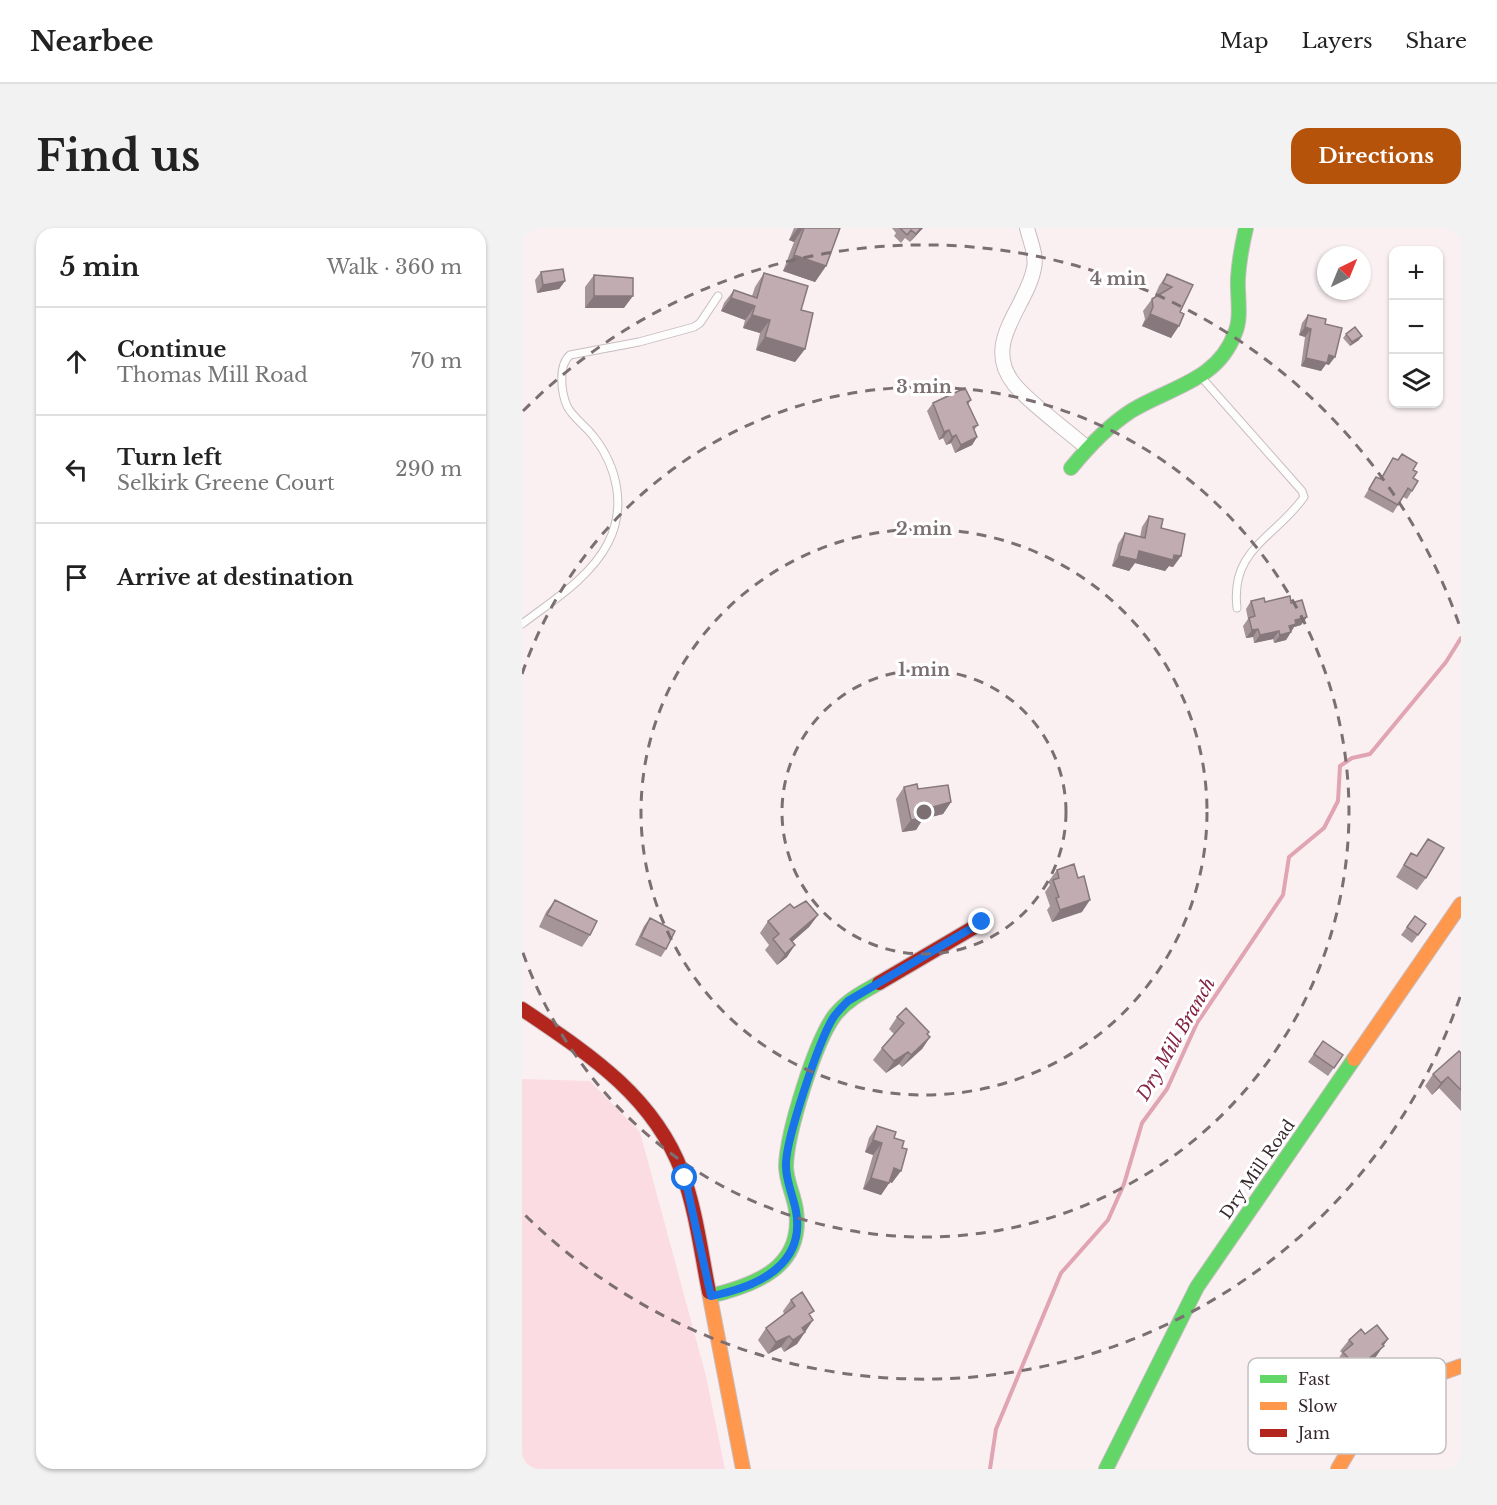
<!DOCTYPE html>
<html lang="en">
<head>
<meta charset="utf-8">
<style>
	body { margin:0; font-family:"Libre Baskerville",serif; background:#f2f2f2; color:#222 }
	.controls { position:absolute; right:18px; top:18px; display:grid; overflow:hidden; border-radius:12px; box-shadow:0 2px 4px #0004 }
	.controls button { width:54px; height:54px; display:grid; place-items:center; padding:0; border:0; border-bottom:2px solid #e0e0e0; background:#fff; color:#222; font:30px sans-serif }
	.compass { position:absolute; left:795px; top:18px; width:54px; height:54px; border-radius:50%; background:#fff; box-shadow:0 2px 4px #0004; rotate:43deg }
	.stop { position:absolute; width:18px; height:18px; margin:-14px; border:4px solid #1a73e8; border-radius:50%; background:#fff }
	.stop.end { background:#1a73e8; border-color:#fff; box-shadow:0 2px 6px #0008 }
	.list { margin:0; padding:0; list-style:none }
	h2 { display:flex; justify-content:space-between; align-items:center; height:78px; margin:0; padding:0 24px; font-size:26px }
	h2 small { font-size:20px; font-weight:400; color:#767676 }
	.list li { display:grid; grid-template-columns:39px 1fr auto; gap:18px; align-items:center; box-sizing:border-box; height:108px; padding:0 24px; border-top:2px solid #e0e0e0 }
	.list b { display:block; font-size:22px; white-space:nowrap }
	.list p { margin:0; font-size:20px; white-space:nowrap; color:#767676 }
	.list em { font-size:20px; font-style:normal; color:#767676 }
	.icon { flex:none; width:33px; height:33px; fill:none; stroke:currentColor; stroke-width:2; stroke-linecap:round; stroke-linejoin:round }
	.map { position:relative; flex:none; width:939px; height:1241px; overflow:hidden; border-radius:18px }
	header { display:flex; align-items:center; gap:36px; box-sizing:border-box; height:84px; padding:0 30px; background:#fff; border-bottom:2px solid #e0e0e0 }
	header strong { font-size:28px }
	nav { display:flex; gap:33px; margin-inline-start:auto; font-size:21px }
	.intro { display:flex; align-items:center; justify-content:space-between; box-sizing:border-box; height:144px; padding:0 36px }
	h1 { margin:0; font-size:42px }
	.button { padding:15px 27px; border-radius:18px; background:#b45309; color:#fff; font-size:21px; font-weight:700 }
	main { display:flex; gap:36px; padding:0 36px }
	aside { flex:1; background:#fff; border-radius:18px; box-shadow:0 2px 4px #0004 }
	.map>svg:first-child { display:block }
	.green { fill:#fcdce3 }
	.lines { fill:none; stroke-linecap:round; stroke-linejoin:round }
	.stream { stroke:#e0a4b2; stroke-width:4 }
	.lane-casing { stroke:#c8bdbf; stroke-width:9 }
	.street-casing { stroke:#c8bdbf; stroke-width:16 }
	.fast-casing { stroke:#c8bdbf; stroke-width:16 }
	.slow-casing { stroke:#c8bdbf; stroke-width:16 }
	.jam-casing { stroke:#c8bdbf; stroke-width:16 }
	.lane { stroke:#fefdfd; stroke-width:7 }
	.street { stroke:#fefdfd; stroke-width:14 }
	.fast { stroke:#63d668; stroke-width:14 }
	.slow { stroke:#ff974d; stroke-width:14 }
	.jam { stroke:#b3261e; stroke-width:14 }
	.wall { fill:#a59498 }
	.shaded-wall { fill:#86787c }
	.building { fill:#c0acb1; stroke:#86787c; stroke-width:1.5 }
	.route { stroke:#1a73e8; stroke-width:8 }
	.ring { fill:none; stroke:#7b6f71; stroke-width:3; stroke-dasharray:10 8 }
	.labels { text-anchor:middle; stroke-width:6; stroke-linejoin:round; paint-order:stroke }
	.street-label { font-size:16px; fill:#37292c; stroke:#fff }
	.water-label { font-size:18px; font-style:italic; fill:#852445; stroke:#fff }
	.key { fill:#fff; stroke:#c3bfc0; stroke-width:1.5 }
	.key-label { font-size:16px; fill:#37292c }
	.centre { fill:#7b6f71; stroke:#fff; stroke-width:3 }
	.ring-label { font-size:18px; text-anchor:middle; font-weight:bold; fill:#7b6f71; stroke:#fff; stroke-width:6; stroke-linejoin:round; paint-order:stroke }
</style>
</head>
<body>
<header>
<strong>Nearbee</strong>
<nav><a>Map</a><a>Layers</a><a>Share</a></nav>
</header>
<div class="intro"><h1>Find us</h1><a class="button">Directions</a></div>
<main>
<aside>
<h2>5 min<small>Walk · 360 m</small></h2>
<ul class="list">
<li><svg class="icon" aria-label="ahead" viewBox="0 0 24 24"><path d="M12 20V5M6 11l6-6 6 6"/></svg><div><b>Continue</b><p>Thomas Mill Road</p></div><em>70 m</em></li>
<li><svg class="icon" aria-label="left" viewBox="0 0 24 24"><path d="M17 20v-9H6M10 6l-5 5 5 5"/></svg><div><b>Turn left</b><p>Selkirk Greene Court</p></div><em>290 m</em></li>
<li><svg class="icon" aria-label="arrive" viewBox="0 0 24 24"><path d="M6 21V4h12l-3 4 3 4H6"/></svg><div><b>Arrive at destination</b></div></li>
</ul>
</aside>
<div class="map">
<svg width="939" height="1241" viewBox="0 0 939 1241">
	<rect width="100%" height="100%" fill="#faf0f2"/>
	<!-- green -->
	<path class="green" d="M0,851L68,853L118,904L184,1148L203,1241H0Z"/>
	<g class="lines">
		<!-- stream -->
		<path class="stream" d="M468,1241L474,1201L539,1045L586,992L602,956L620,895L645,861L675,795L761,667L767,629L802,600L816,573L818,538L830,530L848,526L924,434L939,410"/>
		<!-- lane casing -->
		<g class="lane-casing">
			<path id="lane" d="M680,150L780,263L782,269C753,310 708,321 715,380
				M0,396C30,373 68,350 86,315C104,280 96,240 72,209C64,198 51,190 45,178C39,164 36,137 48,127L117,114L172,99L178,95L196,68"/>
		</g>
		<!-- street casing -->
		<g class="street-casing">
			<path id="street" d="M505,0C508,13 515,27 512,40C505,79 459,115 492,156C507,175 545,202 565,220"/>
		</g>
		<!-- fast casing -->
		<g class="fast-casing">
			<path id="fast" d="M549,240C567,218 586,198 609,183C648,159 696,153 713,105C720,89 715,68 716,50C717,33 720,17 724,0
				M188,1068C234,1057 282,1039 274,982C272,967 264,953 264,938C265,905 293,813 313,787C325,772 341,764 357,755
				M584,1241L675,1059L832,831"/>
		</g>
		<!-- slow casing -->
		<g class="slow-casing">
			<path id="slow" d="M832,831L939,676
				M187,1064L221,1241
				M816,1241C856,1172 865,1164 939,1138"/>
		</g>
		<!-- jam casing -->
		<g class="jam-casing">
			<path id="jam" d="M357,755L461,694
				M0,781C65,825 131,867 160,944C174,982 179,1024 187,1064"/>
		</g>
		<!-- lane -->
		<use href="#lane" class="lane"/>
		<!-- street -->
		<use href="#street" class="street"/>
		<!-- fast -->
		<use href="#fast" class="fast"/>
		<!-- slow -->
		<use href="#slow" class="slow"/>
		<!-- jam -->
		<use href="#jam" class="jam"/>
	</g>
	<!-- wall -->
	<path class="wall" d="M272,0H318L304,38L293,54L261,43L272,14L267,12Z
		M370,0H401L388,14L383,10L379,15L372,8L374,5Z
		M19,44L43,53L37,61L15,65L13,52Z
		M242,45L279,82L283,121L273,134L234,122L238,105L221,100L223,92L199,83L202,75L212,62L230,68L233,59Z
		M645,46L658,84L649,110L620,98L623,91L621,83L630,71L635,68L633,67L637,58Z
		M72,47L102,80H63V59Z
		M786,87L803,96L807,137L804,136L799,143L779,138L783,109L777,107L780,95Z
		M824,106L837,112L828,118L821,110Z
		M449,172L446,177L456,197L452,202L455,209L450,217L433,225L429,215L424,217L421,210L417,212L405,183L411,175Z
		M880,226L891,242L890,263L885,271L881,269L871,285L842,269L854,249L858,251L871,230L876,232Z
		M627,288L639,300L659,328L651,339L647,338L643,343L613,335L607,343L590,338L596,316L603,305L618,309L620,299Z
		M729,373L769,375L785,389L779,397L772,399L764,412L752,415L751,411L732,415L731,409L724,410L721,398L726,391L724,381Z
		M382,559L396,561L429,574L421,586L401,591L394,602L380,604L374,571Z
		M906,611L904,650L895,662L874,649L889,625L894,628Z
		M535,642L560,684L530,694L525,682L528,678L523,664L528,657L526,654Z
		M33,672L68,707L60,719L17,699L24,684Z
		M272,680L296,687L287,699L270,713L265,729L255,737L243,722L247,717L238,705L246,693Z
		M893,688L904,696L890,715L879,707Z
		M128,690L144,721L139,729L113,717L122,698Z
		M375,789L405,806L408,809L400,821L380,839L377,836L364,845L351,832L360,820L372,806L367,801Z
		M801,813L821,827L806,848L786,834Z
		M939,825V883L917,860L910,867L903,858L911,846Z
		M355,898L372,910L370,955L368,954L359,967L341,961L351,927L343,924L347,910Z
		M269,1072L288,1088L291,1092L275,1116L262,1124L259,1119L246,1126L236,1112L244,1100L262,1086L261,1083Z
		M843,1106L866,1111L853,1130L842,1139L837,1154L827,1163L815,1148L818,1143L813,1136L820,1125L818,1123L827,1112Z"/>
	<!-- shaded-wall -->
	<path class="shaded-wall" d="M276,0H281L272,14L267,12Z
		M399,0H401L388,14L394,6Z
		M272,27L304,38L293,54L261,43Z
		M43,53L37,61L15,65L21,57Z
		M72,68H111L102,80H63Z
		M209,70L233,78L223,92L199,83Z
		M628,86L657,98L649,110L620,98Z
		M230,87L248,92L238,105L221,100Z
		M783,99L789,101L783,109L777,107Z
		M840,108L837,112L828,118L830,114Z
		M243,109L283,121L273,134L234,122Z
		M807,127L813,129L807,137L804,136L799,143L779,138L784,130Z
		M427,202L421,210L417,212L422,204Z
		M434,207L429,215L424,217L430,209Z
		M455,209L450,217L433,225L439,217Z
		M617,323L652,327L659,328L651,339L647,338L643,343L613,335L607,343L590,338L597,328Z
		M785,389L779,397L772,399L769,404L767,398L773,392Z
		M736,401L731,409L724,410L730,402Z
		M757,403L751,411L732,415L738,407Z
		M769,404L764,412L752,415L758,407Z
		M429,574L421,586L401,591L394,602L380,604L389,592L400,582Z
		M568,672L560,684L530,694L538,682Z
		M296,687L287,699L260,723L268,711Z
		M273,717L265,729L255,737L263,726Z
		M408,809L400,821L380,839L389,827Z
		M386,824L377,836L364,845L372,833Z
		M926,849L917,860L910,867L919,855Z
		M351,912L360,915L351,927L343,924Z
		M372,940L379,943L370,955L363,952Z
		M349,950L367,955L359,967L341,961Z
		M291,1092L275,1116L262,1124L280,1100Z
		M267,1108L259,1119L246,1126L254,1114Z
		M866,1111L853,1130L832,1148L840,1136Z
		M846,1142L837,1154L827,1163L835,1151Z"/>
	<!-- building -->
	<path class="building" d="M282,0H318L304,38L272,27Z
		M378,0H399L394,6L389,2L385,7Z
		M41,41L43,53L21,57L19,44Z
		M242,45L286,58L279,82L291,85L283,121L243,109L248,92L230,87L233,78L209,70L212,62L235,70Z
		M645,46L671,57L658,84L662,86L657,98L628,86L631,79L630,71L650,59L641,55Z
		M72,47L111,50V68H72Z
		M786,87L804,91L803,96L820,100L813,129L807,127L805,135L784,130L789,101L783,99Z
		M833,99L840,108L830,114L824,106Z
		M443,160L449,172L445,174L456,197L451,199L455,209L439,217L434,207L430,209L427,202L422,204L411,175Z
		M880,226L895,235L891,242L895,244L891,250L896,253L890,263L886,260L876,277L847,261L854,249L859,251L871,230L876,232Z
		M627,288L641,291L639,300L663,306L659,328L652,327L651,332L617,323L615,332L597,328L603,305L623,310Z
		M768,368L769,375L780,372L785,389L773,392L774,396L767,398L769,404L758,407L757,403L738,407L736,401L730,402L727,390L733,388L729,373L742,370L743,374Z
		M395,556L396,561L426,557L429,574L400,582L402,590L389,592L382,559Z
		M906,611L922,620L904,650L882,637L889,625L895,628Z
		M552,636L556,650L562,648L568,672L538,682L534,670L537,669L531,652L537,650L535,642Z
		M33,672L75,693L68,707L25,687Z
		M284,673L296,687L268,711L273,717L263,726L251,711L257,706L246,693L268,676L272,680Z
		M893,688L904,696L896,707L885,699Z
		M128,690L153,703L144,721L119,709Z
		M384,780L407,804L405,806L408,809L389,827L386,824L372,833L360,820L382,795L375,789Z
		M801,813L821,827L812,840L792,826Z
		M937,823L939,825V862L926,849L919,855L911,846Z
		M355,898L374,904L372,910L382,913L380,920L385,921L379,943L372,940L367,955L349,950L360,915L351,912Z
		M280,1064L292,1083L287,1086L291,1092L280,1100L283,1104L271,1112L267,1108L254,1114L244,1100L273,1078L269,1072Z
		M855,1097L866,1111L860,1116L862,1118L840,1136L846,1142L835,1151L823,1136L828,1132L821,1124L831,1116L827,1112L839,1101L843,1106Z"/>
	<g class="lines">
		<!-- route -->
		<path class="route" d="M163,950L189,1068C234,1059 284,1038 274,983C271,967 264,954 264,938C263,913 297,813 311,790C315,784 321,778 326,773L460,694"/>
	</g>
	<!-- distance rings -->
	<g class="ring">
		<circle cx="402" cy="584" r="142"/>
		<circle cx="402" cy="584" r="283"/>
		<path d="M0 446A425 425 0 1 1 0 722"/>
		<path d="M938 769A567 567 0 0 1 1 985M1 183A567 567 0 0 1 938 399"/>
	</g>
	<g class="labels">
		<!-- street labels -->
		<g class="street-label">
			<text transform="translate(735 941) rotate(-55)" y="6">Dry Mill Road</text>
		</g>
		<!-- water labels -->
		<g class="water-label">
			<text transform="translate(654 811) rotate(-60)" y="6">Dry Mill Branch</text>
		</g>
	</g>
	<!-- legend -->
	<rect x="726" y="1130" width="198" height="96" rx="9" class="key"/>
	<rect x="738" y="1147" width="27" height="8" fill="#63d668"/>
	<rect x="738" y="1174" width="27" height="8" fill="#ff974d"/>
	<rect x="738" y="1201" width="27" height="8" fill="#b3261e"/>
	<g class="key-label">
		<text x="776" y="1157">Fast</text>
		<text x="776" y="1184">Slow</text>
		<text x="776" y="1211">Jam</text>
	</g>
	<circle cx="402" cy="584" r="9" class="centre"/>
	<g class="ring-label">
		<text x="596" y="57">4 min</text>
		<text x="402" y="165">3 min</text>
		<text x="402" y="307">2 min</text>
		<text x="402" y="448">1 min</text>
	</g>
</svg>
<div class="controls">
<button>+</button>
<button>−</button>
<button><svg class="icon" aria-label="layers" viewBox="0 0 24 24"><path d="M12 4l9 5-9 5-9-5zM3 14l9 5 9-5"/></svg></button>
</div>
<svg class="compass" viewBox="-18 -18 36 36"><path d="M0-13l5 13h-10z" fill="#e53935"/><path d="M0 13l5-13h-10z" fill="#767676"/></svg>
<div class="stop" style="left:163px;top:950px"></div>
<div class="stop end" style="left:460px;top:694px"></div>
</div>
</main>
</body>
</html>
